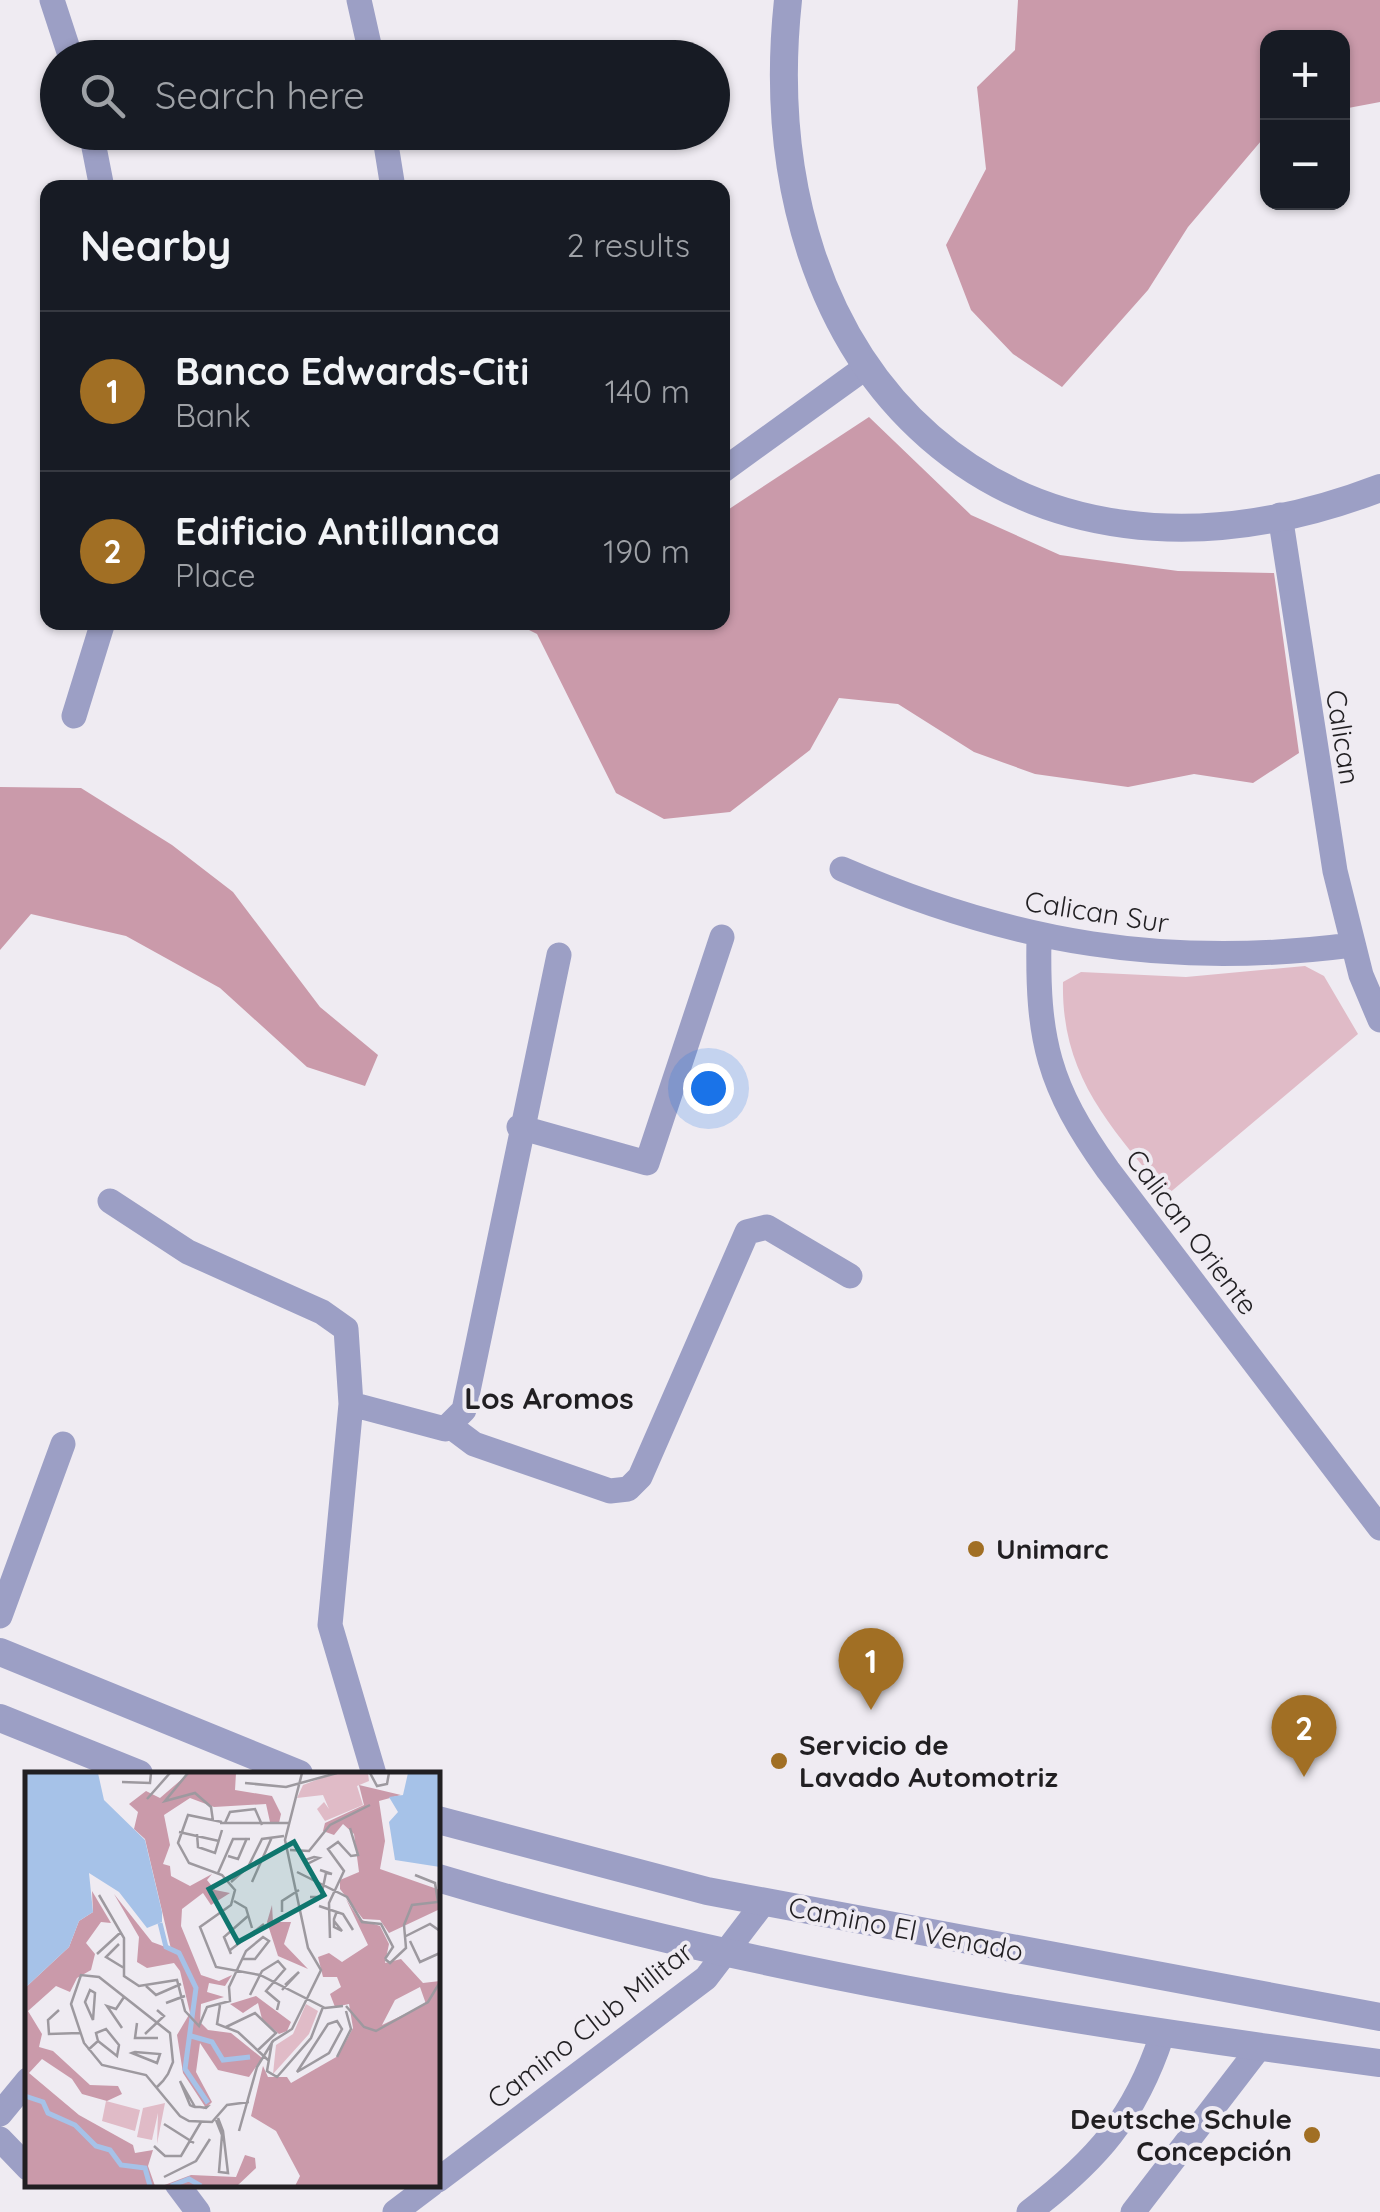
<!DOCTYPE html>
<html lang="en">
<head>
<meta charset="utf-8">
<style>
	body { margin:0; font-family:Quicksand,sans-serif; background:#20242c; color:#f1f3f6 }
	.controls { position:absolute; right:30px; top:30px; display:grid; overflow:hidden; border-radius:20px; box-shadow:0 2px 8px #0004 }
	.controls button { width:90px; height:90px; display:grid; place-items:center; padding:0; border:0; border-bottom:2px solid #363941; background:#171b24; color:#f1f3f6; font:50px sans-serif }
	.you { position:absolute; left:708px; top:1088px; width:35px; height:35px; margin:-25px; border:8px solid #fff; border-radius:50%; background:#1a73e8; box-shadow:0 0 0 15px #1a73e833 }
	.badge { display:grid; place-items:center; width:65px; height:65px; border-radius:50%; background:#a16f24; color:#fff; font-size:32px; font-weight:700 }
	.pin { position:absolute; translate:-50% -82px; filter:drop-shadow(0 2px 5px #0008) }
	.pin::after { content:''; position:absolute; top:52px; width:35px; height:30px; background:inherit; clip-path:polygon(0 0,100% 0,50% 100%) }
	.list { margin:0; padding:0; list-style:none }
	h2 { display:flex; justify-content:space-between; align-items:center; height:130px; margin:0; padding:0 40px; font-size:42px }
	h2 small { font-size:32px; font-weight:400; color:#9ea1a6 }
	.list li { display:grid; grid-template-columns:65px 1fr auto; gap:30px; align-items:center; box-sizing:border-box; height:160px; padding:0 40px; border-top:2px solid #363941 }
	.list b { display:block; font-size:38px; white-space:nowrap }
	.list p { margin:0; font-size:32px; white-space:nowrap; color:#9ea1a6 }
	.list em { font-size:32px; font-style:normal; color:#9ea1a6 }
	.icon { flex:none; width:55px; height:55px; fill:none; stroke:currentColor; stroke-width:2; stroke-linecap:round; stroke-linejoin:round }
	.map { position:relative; flex:none; width:1380px; height:2212px; overflow:hidden }
	.search { position:absolute; background:#171b24; box-shadow:0 2px 8px #0004; left:40px; top:40px; width:690px; height:110px; display:flex; align-items:center; gap:25px; box-sizing:border-box; padding:0 35px; border-radius:55px; color:#9ea1a6; font-size:38px }
	.panel { position:absolute; background:#171b24; box-shadow:0 2px 8px #0004; left:40px; top:180px; width:690px; height:450px; border-radius:20px }
	.map>svg:first-child { display:block }
	.green { fill:#e0bbc7 }
	.forest { fill:#ca9aaa }
	.lines { fill:none; stroke-linecap:round; stroke-linejoin:round }
	.minor { stroke:#9c9fc5; stroke-width:25 }
	.tertiary { stroke:#9c9fc5; stroke-width:28 }
	.poi-dot { fill:#a16f24; stroke:#efebf2; stroke-width:4 }
	.labels { text-anchor:middle; stroke-width:8; stroke-linejoin:round; paint-order:stroke }
	.street-label { font-size:28px; fill:#211f22; stroke:#efebf2 }
	.poi-label { font-size:28px; font-weight:bold; fill:#211f22; stroke:#efebf2; text-anchor:start }
	.neighbourhood-label { font-size:30px; font-weight:bold; fill:#211f22; stroke:#efebf2 }
	.inset-river { fill:none; stroke:#a6c2e8; stroke-width:5 }
	.inset-road { fill:none; stroke:#9d999f; stroke-width:2.5 }
	.view { fill:#0f766e; fill-opacity:0.15; stroke:#0f766e; stroke-width:5 }
	.inset-edge { fill:none; stroke:#211f22; stroke-width:5 }
</style>
</head>
<body>
<div class="map">
<svg width="1380" height="2212" viewBox="0 0 1380 2212">
	<rect width="100%" height="100%" fill="#efebf2"/>
	<!-- green -->
	<path class="green" d="M1305,966L1324,976L1358,1034L1167,1195C1110,1126 1061,1076 1063,982L1081,972L1186,977Z"/>
	<!-- forest -->
	<path class="forest" d="M1018,0H1380V102L1343,109L1342,38H1268L1267,134L1188,227L1148,290L1062,387L1013,354L971,310L946,245L986,169L977,87L1015,50Z
		M869,417L971,515L1060,555L1178,571L1274,573L1299,753L1253,783L1194,774L1128,787L1035,774L974,752L898,704L839,698L810,750L730,812L664,819L616,793L537,634L515,623L722,622L723,513Z
		M0,787L81,788L172,845L233,892L320,1007L378,1055L365,1086L307,1067L220,988L126,936L31,914L0,950Z"/>
	<g class="lines">
		<!-- minor -->
		<path class="minor" d="M52,0L71,58
			M359,0L372,58
			M91,132L102,188
			M384,132L393,188
			M722,471L866,367
			M1280,515L1335,871L1361,975L1380,1020
			M74,716L103,622
			M842,869C1013,943 1167,969 1352,945
			M1039,937C1037,1040 1048,1086 1108,1170L1380,1528
			M519,1127L647,1163L722,937
			M110,1201L188,1252L322,1312L346,1329L351,1404L330,1625L374,1774
			M351,1404L445,1429L464,1410L559,955
			M450,1426L474,1444L610,1491L628,1489L640,1477L747,1232L767,1227L850,1276
			M0,1616L63,1444
			M0,2114L28,2080
			M0,2139L28,2168
			M438,2180L706,1978L764,1902
			M177,2184L198,2212
			M395,2212L432,2184
			M1029,2212C1097,2160 1135,2117 1162,2035
			M1133,2212L1259,2048"/>
		<!-- tertiary -->
		<path class="tertiary" d="M788,0C748,373 1009,630 1380,488
			M0,1652L299,1774
			M0,1718L139,1774
			M438,1820L707,1891L1380,2017
			M438,1878C743,1969 1065,2022 1380,2063"/>
	</g>
	<!-- markers -->
	<g class="poi-dot">
		<circle cx="976" cy="1549" r="10"/>
		<circle cx="779" cy="1761" r="10"/>
		<circle cx="1312" cy="2135" r="10"/>
	</g>
	<g class="labels">
		<!-- street labels -->
		<g class="street-label">
			<text transform="translate(1343 737) rotate(81)" y="10">Calican</text>
			<text transform="translate(1097 912) rotate(9)" y="10">Calican Sur</text>
			<text transform="translate(1192 1232) rotate(53)" y="10">Calican Oriente</text>
			<text transform="translate(906 1929) rotate(11)" y="10">Camino El Venado</text>
			<text transform="translate(590 2025) rotate(-38)" y="10">Camino Club Militar</text>
		</g>
		<!-- poi labels -->
		<g class="poi-label">
			<text x="996" y="1559">Unimarc</text>
			<text x="799" y="1755">Servicio de<tspan x="799" dy="32">Lavado Automotriz</tspan></text>
			<text x="1292" y="2129" text-anchor="end">Deutsche Schule<tspan x="1292" dy="32">Concepción</tspan></text>
		</g>
		<!-- neighbourhood labels -->
		<g class="neighbourhood-label">
			<text x="549" y="1409">Los Aromos</text>
		</g>
	</g>
	<!-- overview -->
	<g transform="translate(25 1772)">
		<rect width="415" height="415" fill="#efebf2"/>
		<path d="M310,1H343L344,9L332,14L338,33L300,49L292,37L299,30L304,37L298,23L272,26L278,13ZM281,232L293,239L284,262L248,302L251,273L268,262ZM81,329L115,338L110,359L77,349ZM140,331L132,372L133,341L127,368L112,365L118,336Z" fill="#e0bbc7"/>
		<path d="M164,1H211L210,18L247,24L256,42L254,51L245,50L241,32L189,35L165,26L139,43L145,73L138,92L145,94L146,104L165,114L187,102L182,108L190,118L205,121L186,133L178,121L157,137L156,154L176,203L194,209L207,203L200,214L184,211L182,220L199,225L176,232L175,250L183,258L206,261L237,286L224,305L193,298L175,271L171,300L187,330L181,336L158,301L152,263L165,241L155,199L149,191L122,196L112,190L114,165L89,122L127,170L146,177L120,67L109,57L113,40L104,32L121,19L135,26ZM334,13L376,23L354,29L360,69L355,97L415,118V137L364,161L355,148L338,147L315,117V108L334,100L329,62L318,52L309,63L298,59L300,51L339,33ZM67,119L86,151L76,150L61,171L70,182L66,198L52,206L45,220L31,214L3,239L17,262L14,275L28,279L65,313L93,314L97,322L82,329L57,322L47,307L17,287L4,301L54,343L108,373L110,381L128,378L123,394L130,414H0V216L44,175L54,149L68,140ZM321,127L334,147L355,154L364,172L360,191L376,187L398,211L415,209V414H270L275,404L251,359L226,344L238,294L243,305H262L266,311L313,284L328,256L324,232L310,235L305,222L316,215L312,205H298L293,185L304,181L317,190L343,173ZM395,215L401,232L357,253L370,228ZM247,133L248,150H266L259,172L283,197L253,184L242,150ZM231,224L266,250L262,259L254,262L237,247L233,231L218,241L205,232ZM220,383L230,386L231,396L212,414H137L166,403L211,405Z" fill="#ca9aaa" fill-rule="evenodd"/>
		<path d="M0,1H73L79,28L120,68L137,140V150L122,156L94,120L64,101L68,140L54,149L44,175L0,216ZM383,1H415V95L370,88L364,50L373,40L364,25L378,23Z" fill="#a6c2e8"/>
		<path class="inset-river" d="M135,151L141,175L154,181L171,216L160,297L183,331M166,264L187,270L198,288L225,285M0,324L18,330L23,341L50,353L71,374L85,378L96,393L120,396L125,414M146,414L164,407L176,414"/>
		<path class="inset-road" d="M163,1L140,29L170,21L186,35L188,49M345,1L352,14L362,12L364,1M97,10L125,11L126,1M220,11L261,15L312,1M122,27L145,1M197,50L163,43L153,71L164,91L197,103L210,118L206,133L175,155L191,195L235,203L300,236L318,234M195,51H264M200,51L205,40L230,37L237,53M154,60L194,69M172,62L173,75L190,81L197,58M265,78L284,79L305,53L345,33M203,84L213,87L222,66M289,85L294,86L282,92L280,88ZM272,100L322,125L337,150L356,152L368,175L360,187M193,101L208,67H225M206,110L223,95L237,67L259,64M227,110L247,65M74,123L99,166V204L114,214L152,208L160,239L174,254L182,235L205,229L204,215L221,179L238,165L244,169L230,187H218M285,125H296L301,101L307,102L295,98M209,129L221,136L227,156M294,134L318,142L328,158M257,140V129L274,118M309,149L317,159L309,155V147L312,139M381,164L405,152L415,159M305,166L304,131L319,99L303,77L313,70L326,84L333,83L325,56M385,169L395,190L415,181M94,172L81,185L99,196M204,179L239,152M72,182L96,160M206,182L199,165L223,144M360,187L365,191L381,176L379,153L387,133L413,130L410,111L390,103M121,214L131,223L156,212M65,218L70,221L68,248L60,230ZM257,218L274,200L260,213M225,223L237,199L253,189L260,197L241,219L254,230L252,238M154,226L141,231L160,224M195,233L192,252L213,260L243,288M321,234L339,255L351,259L403,230L415,210M34,238L23,248L24,262L55,261M312,249L317,257L304,281L272,300L303,252ZM112,251L110,266H133M201,255L230,241L251,261L232,279M97,256L82,234L91,237L99,225M120,262L139,244L132,238M247,270L242,299L252,305L286,266L298,235M63,278L73,269L71,261L81,257L94,273L92,284L73,269M107,281L110,280L135,282L132,291ZM312,285L326,257L321,239M132,315L138,309L143,302L148,290L145,261L74,205L56,203L46,232L59,271L77,293L121,303L155,344L164,349L187,350L202,333L224,330M170,335L155,309L165,333L167,334L170,335H175L181,336L182,335L178,336M191,348L197,363L194,400L203,401L198,359L193,346M139,352L169,371M214,359L232,295L248,269L267,257L296,198L283,176L260,68L277,1M129,374L140,384H156L176,350M139,405L171,389L185,367"/>
		<path class="view" d="M269,70L299,123L213,170L184,117Z"/>
		<rect width="415" height="415" class="inset-edge"/>
	</g>
</svg>
<div class="controls">
<button>+</button>
<button>−</button>
</div>
<div class="you"></div>
<div class="pin badge" style="left:871px;top:1710px">1</div>
<div class="pin badge" style="left:1304px;top:1777px">2</div>
<div class="search"><svg class="icon" aria-label="search" viewBox="0 0 24 24"><circle cx="10" cy="10" r="6"/><path d="M15 15l6 6"/></svg>Search here</div>
<section class="panel">
<h2>Nearby<small>2 results</small></h2>
<ul class="list">
<li><span class="badge">1</span><div><b>Banco Edwards-Citi</b><p>Bank</p></div><em>140 m</em></li>
<li><span class="badge">2</span><div><b>Edificio Antillanca</b><p>Place</p></div><em>190 m</em></li>
</ul>
</section>
</div>
</body>
</html>
